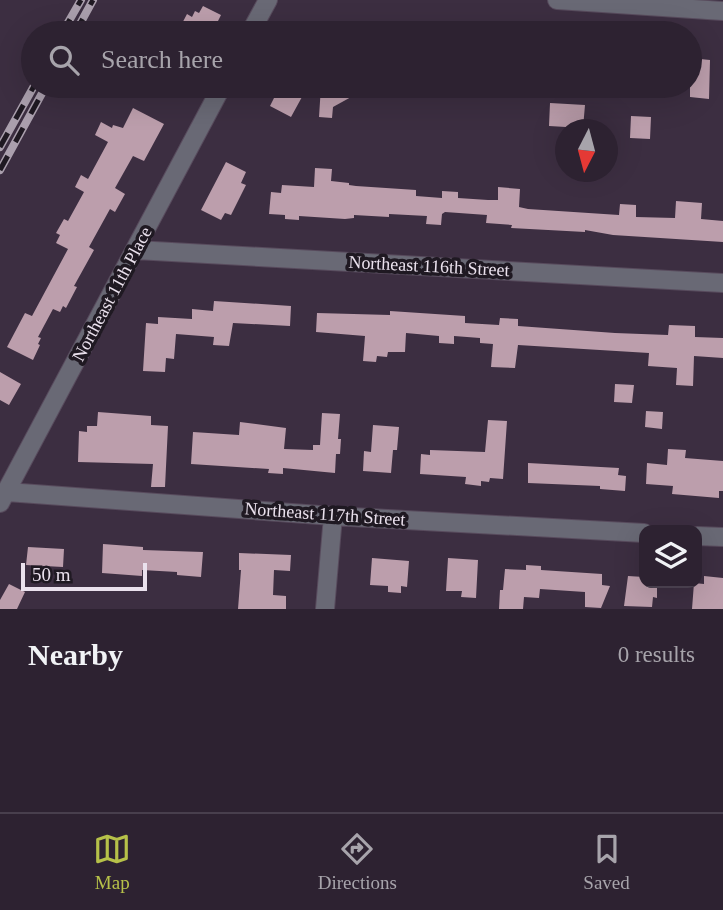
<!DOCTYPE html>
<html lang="en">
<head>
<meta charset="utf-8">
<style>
	body { margin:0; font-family:"Times New Roman",serif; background:#352a39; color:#f1f3f6 }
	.controls { position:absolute; right:21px; bottom:21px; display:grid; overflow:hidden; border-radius:14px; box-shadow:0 7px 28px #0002 }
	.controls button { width:63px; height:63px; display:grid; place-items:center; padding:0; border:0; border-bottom:2px solid #483f4d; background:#2d2231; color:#f1f3f6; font:35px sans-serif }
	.compass { position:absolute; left:555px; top:119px; width:63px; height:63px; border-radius:50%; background:#2d2231; box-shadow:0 7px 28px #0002; rotate:186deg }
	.scale { position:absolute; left:21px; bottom:18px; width:126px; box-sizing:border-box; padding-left:7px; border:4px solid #eae1ed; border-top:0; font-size:19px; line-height:24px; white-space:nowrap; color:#eae1ed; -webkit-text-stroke:5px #1f1922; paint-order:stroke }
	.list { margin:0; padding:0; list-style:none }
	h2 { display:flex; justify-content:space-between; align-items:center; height:91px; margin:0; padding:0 28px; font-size:30px }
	h2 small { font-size:23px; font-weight:400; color:#a7a4ab }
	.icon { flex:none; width:38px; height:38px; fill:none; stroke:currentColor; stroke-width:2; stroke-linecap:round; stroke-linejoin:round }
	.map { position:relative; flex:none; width:723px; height:609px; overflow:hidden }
	.search { position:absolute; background:#2d2231; box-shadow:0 7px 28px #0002; left:21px; right:21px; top:21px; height:77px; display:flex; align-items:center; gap:18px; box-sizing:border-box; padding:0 24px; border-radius:38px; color:#a7a4ab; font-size:26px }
	.sheet { height:203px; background:#2d2231 }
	nav { display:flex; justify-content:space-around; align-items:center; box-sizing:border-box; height:98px; border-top:2px solid #483f4d; background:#2d2231; font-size:19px; color:#a7a4ab }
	nav a { display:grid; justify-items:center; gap:4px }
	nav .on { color:#b6c149 }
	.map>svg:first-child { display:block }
	.building { fill:#bc9eac }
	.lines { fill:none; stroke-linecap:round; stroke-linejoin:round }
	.street-casing { stroke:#584b5d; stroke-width:20 }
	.street { stroke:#696975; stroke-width:18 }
	.rail-casing { stroke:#aa9fad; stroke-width:8 }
	.rail { stroke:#1f1922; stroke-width:5; stroke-dasharray:16; stroke-linecap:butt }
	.labels { text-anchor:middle; stroke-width:7; stroke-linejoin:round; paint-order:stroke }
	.street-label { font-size:18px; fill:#eae1ed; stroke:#1f1922 }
</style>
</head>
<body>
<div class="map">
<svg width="723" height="609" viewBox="0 0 723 609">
	<rect width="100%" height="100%" fill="#3c2e41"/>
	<!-- building -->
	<path class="building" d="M203,6L221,15L212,33H177L187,14L192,17L195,11L199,13Z
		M690,58L710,60L709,99L690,97Z
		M280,86H308L291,117L270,106Z
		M321,86H371L333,107L332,118L319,117Z
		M550,103L585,105L583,128L549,126Z
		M133,108L164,124L144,161L133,156L115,188L125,194L115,212L110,209L89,247L94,250L74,286L77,287L66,308L63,306L60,312L53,309L38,337L41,338L38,344L40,345L33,360L7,347L25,313L32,316L68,249L56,243L60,235L56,233L64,219L68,221L84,192L75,187L81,175L88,179L108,142L95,135L101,122L112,128L113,125L123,128Z
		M631,116L651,117L650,139L630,138Z
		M226,162L246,172L241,183L246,185L231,215L225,213L221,220L201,210Z
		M315,168L332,169L331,181L349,183V185L356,186L416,190V196L442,198V191L458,192V198L488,200H498V187L520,189L519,207L528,209L619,215L620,204L636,205V217L675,218L676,201L702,203L701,219L723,221V242L613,235L585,230V232L511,228L512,225L486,223L487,215L445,212L442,214L441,225L426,224L427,216L389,214V217L354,215V218L345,219L299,216V220L285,219V215L269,214L271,192L281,193L282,185L314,187Z
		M214,301L291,306L290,326L233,323L229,346L213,345L214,337L176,334L174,359L166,358L165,372L143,371L146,323L158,324V317L192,319V309L213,311Z
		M390,311L465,316V323L499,325L500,318L518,319V326L615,333L668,335L669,325L695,326V337L723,338V358L694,356L693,386L676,385L677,368L648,366L649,353L518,345L515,368L491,367L493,344L480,343V338L454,336V344L439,343V336L406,333L405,352H388L387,357L377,356L376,362L363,361L365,336L316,332L317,313L390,315Z
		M0,372L21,384L9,405L0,400Z
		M615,384L634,385L632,403L614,402Z
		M646,411L663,412L662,429L645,427Z
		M98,412L151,416V425L168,426L165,487H151L153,464L78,462L79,431L87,432V426H97Z
		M322,413L340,414L338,439H341L340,454H336L335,473L283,468V474L268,473L269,469L191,464L193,432L239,435L240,422L286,428L284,449L313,450V445H320Z
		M488,420L507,421L503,479L490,478L489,482L481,481V486L465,484L466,477L420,474L421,454L430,455V450L485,452Z
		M373,425L399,427L397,450H393L391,473L363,471L364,451L371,452Z
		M668,449L686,450L685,458L723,461V491H719V498L672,494L673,486L646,484L647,463L667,465Z
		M528,463L619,468L618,475L626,476L625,491L600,489V486L528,483Z
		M103,544L143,547V550L203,552L201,577L177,575V572L142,570V576L102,573Z
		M28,547L64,549L63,567L26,565Z
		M239,553L291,555L290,571L274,570L273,595L286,596V609H238L241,570H239Z
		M372,558L409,561L407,587L401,586V593L388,592V586L370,585Z
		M448,558L478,560L476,598L461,597L462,591H446Z
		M526,565L541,566V570L602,574V585L610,586L601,608L585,607V592L540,589L539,598L524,597L523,609H499L500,590H503L505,569L526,570Z
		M628,576L644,577V583H657V598L653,597L652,607L624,606Z
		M704,576L723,578V609H692L694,583L704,584Z
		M9,584L25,592L17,609H0V600Z"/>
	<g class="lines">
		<!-- street casing -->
		<g class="street-casing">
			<path id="street" d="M557,0L723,11
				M250,33L268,0
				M136,250L723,283
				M7,492L333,516L644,533
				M0,503L222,86
				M697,536L723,537
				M325,609L333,516"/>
		</g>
		<!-- street -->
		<use href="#street" class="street"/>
		<!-- rail casing -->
		<g class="rail-casing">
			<path id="rail" d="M62,33L81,0
				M75,33L93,0
				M0,147L34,86
				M0,170L46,86"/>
		</g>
		<!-- rail -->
		<use href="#rail" class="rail"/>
	</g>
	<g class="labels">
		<!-- street labels -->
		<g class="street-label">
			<text transform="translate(429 266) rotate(3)" y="6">Northeast 116th Street</text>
			<text transform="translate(112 294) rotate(-62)" y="6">Northeast 11th Place</text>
			<text transform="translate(325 514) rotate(4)" y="6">Northeast 117th Street</text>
		</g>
	</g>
</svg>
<div class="controls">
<button><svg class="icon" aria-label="layers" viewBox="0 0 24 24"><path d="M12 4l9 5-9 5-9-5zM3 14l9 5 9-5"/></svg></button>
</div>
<svg class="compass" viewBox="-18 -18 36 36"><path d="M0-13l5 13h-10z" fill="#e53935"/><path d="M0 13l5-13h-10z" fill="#a7a4ab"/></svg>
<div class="scale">50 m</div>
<div class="search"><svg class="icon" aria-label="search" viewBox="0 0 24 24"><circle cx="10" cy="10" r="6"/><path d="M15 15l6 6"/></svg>Search here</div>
</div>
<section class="sheet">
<h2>Nearby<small>0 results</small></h2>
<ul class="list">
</ul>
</section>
<nav>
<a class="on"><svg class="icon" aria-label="map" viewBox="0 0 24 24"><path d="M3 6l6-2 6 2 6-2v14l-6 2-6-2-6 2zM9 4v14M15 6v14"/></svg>Map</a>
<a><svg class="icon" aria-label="directions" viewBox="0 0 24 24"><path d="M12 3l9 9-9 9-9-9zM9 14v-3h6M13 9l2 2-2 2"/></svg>Directions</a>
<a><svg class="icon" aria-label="saved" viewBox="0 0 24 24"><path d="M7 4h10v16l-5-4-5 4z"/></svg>Saved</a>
</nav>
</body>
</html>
